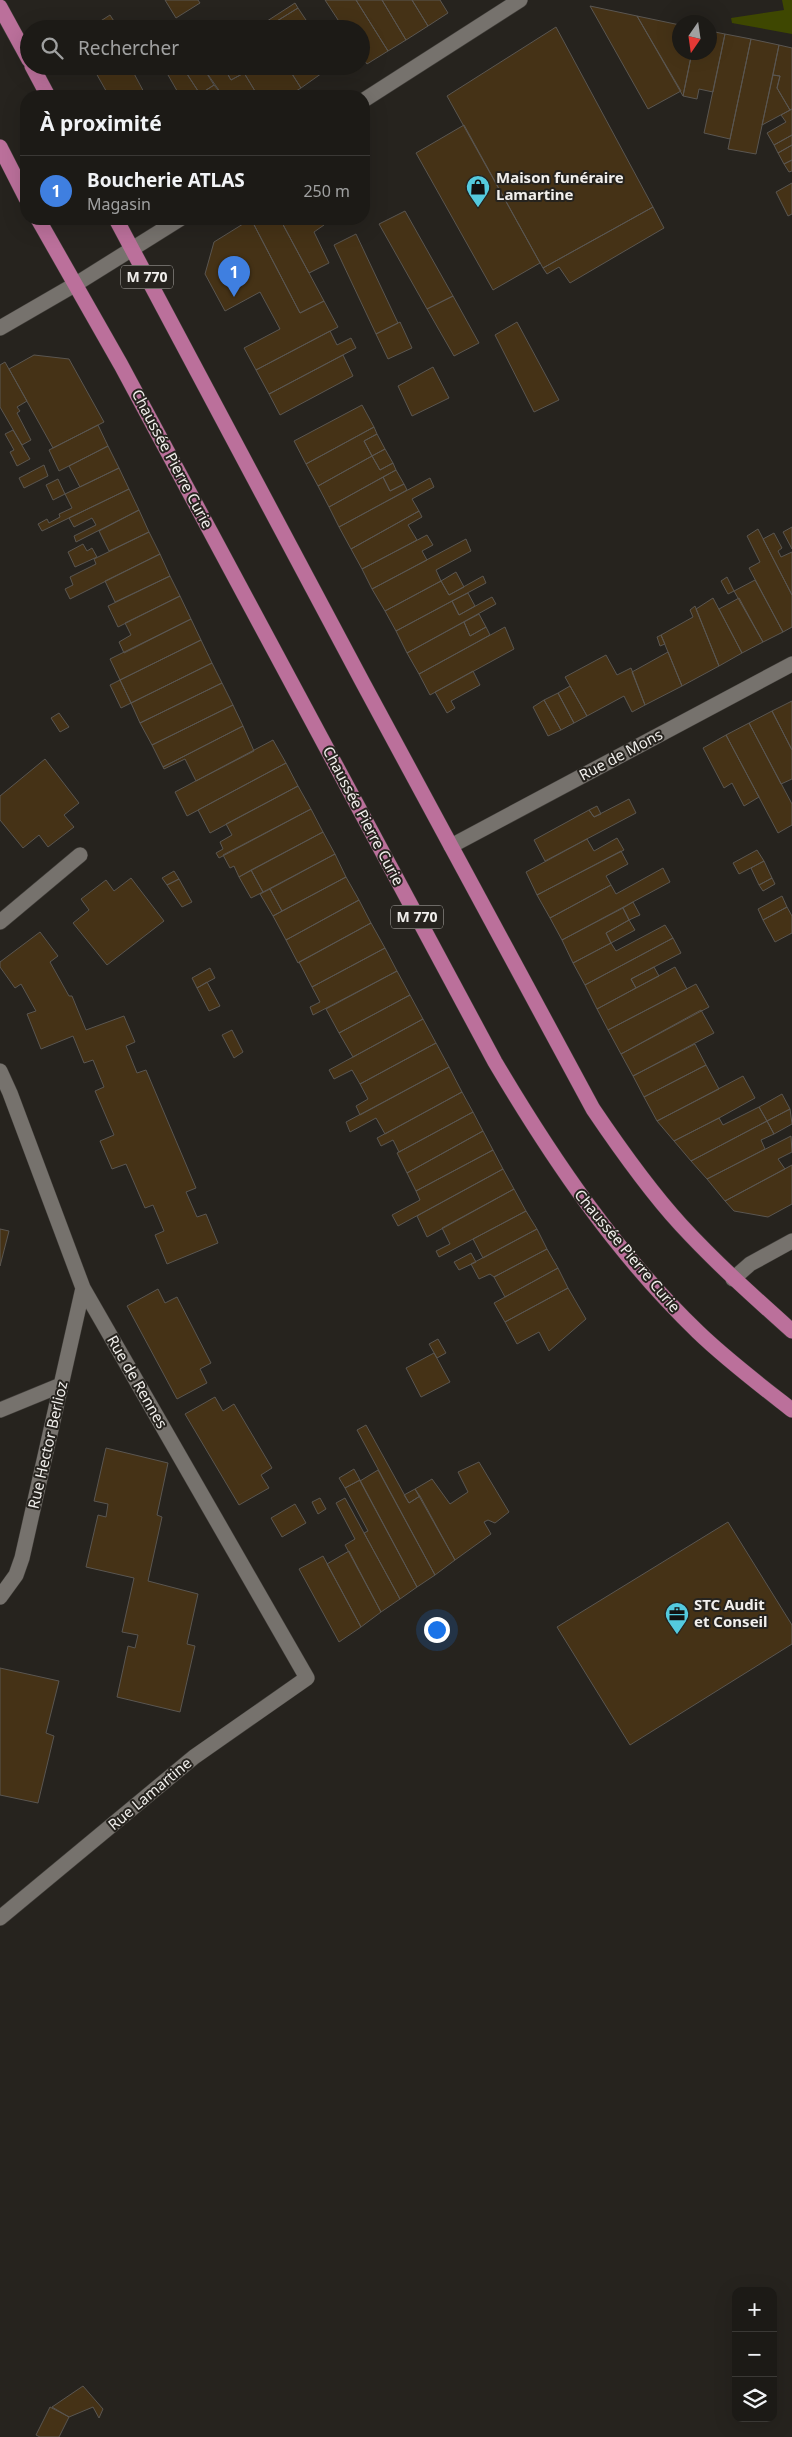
<!DOCTYPE html>
<html lang="fr">
<head>
<meta charset="utf-8">
<style>
	body { margin:0; font-family:"Noto Sans",sans-serif; background:#292723; color:#f1f3f6 }
	.controls { position:absolute; right:15px; bottom:15px; display:grid; overflow:hidden; border-radius:10px; box-shadow:0 5px 20px #0002 }
	.controls button { width:45px; height:45px; display:grid; place-items:center; padding:0; border:0; border-bottom:1px solid #3a3835; background:#1c1a16; color:#f1f3f6; font:25px sans-serif }
	.compass { position:absolute; left:672px; top:15px; width:45px; height:45px; border-radius:50%; background:#1c1a16; box-shadow:0 5px 20px #0002; rotate:193deg }
	.you { position:absolute; left:436px; top:1629px; width:18px; height:18px; margin:-12px; border:4px solid #fff; border-radius:50%; background:#1a73e8; box-shadow:0 0 0 8px #1a73e833 }
	.badge { display:grid; place-items:center; width:32px; height:32px; border-radius:50%; background:#54cade; color:#fff; font-size:16px; font-weight:700 }
	.pin { position:absolute; translate:-50% -41px; filter:drop-shadow(0 1px 2px #0008) }
	.pin::after { content:''; position:absolute; top:26px; width:18px; height:15px; background:inherit; clip-path:polygon(0 0,100% 0,50% 100%) }
	.list { margin:0; padding:0; list-style:none }
	h2 { display:flex; justify-content:space-between; align-items:center; height:65px; margin:0; padding:0 20px; font-size:21px }
	h2 small { font-size:16px; font-weight:400; color:#a0a1a1 }
	.list li { display:grid; grid-template-columns:32px 1fr auto; gap:15px; align-items:center; box-sizing:border-box; height:70px; padding:0 20px; border-top:1px solid #3a3835 }
	.list b { display:block; font-size:19px; white-space:nowrap }
	.list p { margin:0; font-size:16px; white-space:nowrap; color:#a0a1a1 }
	.list em { font-size:16px; font-style:normal; color:#a0a1a1 }
	.icon { flex:none; width:28px; height:28px; fill:none; stroke:currentColor; stroke-width:2; stroke-linecap:round; stroke-linejoin:round }
	.map { position:relative; flex:none; width:792px; height:2437px; overflow:hidden }
	.search { position:absolute; background:#1c1a16; box-shadow:0 5px 20px #0002; left:20px; top:20px; width:350px; height:55px; display:flex; align-items:center; gap:12px; box-sizing:border-box; padding:0 18px; border-radius:28px; color:#a0a1a1; font-size:19px }
	.panel { position:absolute; background:#1c1a16; box-shadow:0 5px 20px #0002; left:20px; top:90px; width:350px; height:135px; border-radius:20px }
	.map>svg:first-child { display:block }
	.green { fill:#3e4701 }
	.building { fill:#453216; stroke:#5a5651 }
	.lines { fill:none; stroke-linecap:round; stroke-linejoin:round }
	.minor-casing { stroke:#413e3a; stroke-width:16 }
	.major-casing { stroke:#413e3a; stroke-width:16 }
	.minor { stroke:#76726d; stroke-width:15 }
	.major { stroke:#bb709b; stroke-width:15 }
	.labels { text-anchor:middle; stroke-width:4; stroke-linejoin:round; paint-order:stroke }
	.shield { fill:#26231e; stroke:#b4b2ae; stroke-width:1 }
	.shield-label { font-size:14px; font-weight:bold; fill:#f1efec }
	.poi-label { font-size:15px; font-weight:bold; fill:#f1efec; stroke:#26231e; text-anchor:start }
	.street-label { font-size:15px; fill:#f1efec; stroke:#26231e }
</style>
</head>
<body>
<div class="map">
<svg width="792" height="2437" viewBox="0 0 792 2437">
	<rect width="100%" height="100%" fill="#26231e"/>
	<!-- green -->
	<path class="green" d="M782,0H792V34L732,23L731,18L784,10Z"/>
	<!-- building -->
	<path class="building" d="M165,0H198L200,3L176,18Z
		M325,0H356L388,51L367,64L361,56V29H344Z
		M356,0H382L406,40L388,51Z
		M382,0H412L428,26L406,40Z
		M412,0H440L448,13L428,26Z
		M295,3L298,8L264,29L261,25Z
		M590,6L637,16L681,91L648,109Z
		M298,8L312,29H264Z
		M110,15L119,29H88Z
		M637,16L680,25V52H692L683,96Z
		M556,27L653,207L543,268L447,96Z
		M710,31L725,34L713,92L699,89L697,99L683,96L692,52H710Z
		M725,34L751,39L730,139L704,133Z
		M751,39L779,45L756,154L728,149Z
		M779,45L792,48V109L790,110L777,88L780,76L773,75Z
		M92,66H130L146,96H109Z
		M182,66L200,94L214,85L223,96H180L168,75Z
		M186,66H202L214,85L200,94L183,68Z
		M202,66H223L231,80L244,73L258,96H223Z
		M223,66H240L244,73L231,80Z
		M250,66H287L301,88L288,96H258L243,71Z
		M287,66H332L301,88Z
		M773,75L780,76L777,88L790,110L762,125Z
		M792,109V135L774,145L767,133L786,122L781,115Z
		M464,125L540,263L493,290L416,153Z
		M792,135V145L778,153L774,145Z
		M792,145V160L784,164L778,153Z
		M792,160V171L789,172L784,164Z
		M792,183V214L788,216L776,192Z
		M653,207L664,228L570,283L559,267L547,274L543,268Z
		M405,211L453,296L427,309L379,224Z
		M251,219L300,313L324,301L338,327L256,370L244,348L280,329L260,292L225,311L205,274L214,242Z
		M251,219H280L324,301L300,313Z
		M280,219H321L324,225L314,232L329,263L309,273Z
		M356,234L398,323L376,334L334,245Z
		M453,296L479,343L454,356L427,309Z
		M400,322L412,348L388,359L376,334Z
		M517,322L559,400L534,412L495,335Z
		M330,331L337,345L351,338L356,348L269,394L256,370Z
		M34,355L69,359L104,422L53,448L9,369Z
		M343,355L353,376L280,415L269,394Z
		M5,362L27,401L17,407L20,411L17,413L31,440L22,445L0,407V365Z
		M433,367L449,398L412,416L398,386Z
		M362,405L374,427L306,464L294,441Z
		M98,425L108,446L59,471L49,450Z
		M374,427L377,434L364,441L372,456L318,486L306,464Z
		M13,430L30,459L17,466L10,452L14,450L5,434Z
		M377,434L385,449L372,456L364,441Z
		M108,446L119,468L80,487L69,466Z
		M385,449L393,463L380,470L372,456Z
		M372,456L380,470L393,463L396,470L329,507L318,486Z
		M44,465L48,476L24,488L19,478Z
		M119,468L129,489L42,531L38,524L47,519L49,523L60,517L59,514L72,508L65,494Z
		M396,470L404,484L390,491L383,477Z
		M383,477L390,491L404,484L407,490L339,527L329,507Z
		M430,478L434,487L412,499L419,511L351,549L339,527Z
		M58,479L65,494L53,500L46,485Z
		M129,489L139,510L76,542L74,536L96,525L92,518L74,527L69,518Z
		M139,510L149,532L109,551L99,531Z
		M419,511L422,517L408,525L417,540L362,569L351,549Z
		M792,527V549L783,532Z
		M758,529L792,595V627L783,632L749,568L760,562L747,536Z
		M149,532L160,554L70,599L65,589L73,585L70,577L96,564L94,559Z
		M774,533L782,548L778,551L781,557L792,552V595L763,539Z
		M427,535L433,545L422,551L427,560L372,589L362,569Z
		M466,539L471,551L436,570L441,581L385,611L372,589Z
		M83,544L87,551L92,548L97,557L75,567L68,552Z
		M160,554L170,576L115,602L105,581Z
		M456,572L464,587L449,595L441,581Z
		M170,576L180,596L118,627L108,606Z
		M483,576L486,583L396,631L385,611L441,581L449,595Z
		M727,577L734,591L728,594L721,581Z
		M755,580L783,632L763,642L734,591Z
		M468,593L475,606L459,615L452,601Z
		M180,596L191,619L124,653L119,642L131,635L125,623Z
		M492,597L496,604L407,653L396,631L452,601L459,615Z
		M713,598L742,653L719,666L696,609Z
		M739,598L763,642L742,653L719,609Z
		M695,606L719,666L682,686L661,635L693,617L690,610Z
		M479,614L486,627L470,636L464,622Z
		M191,619L201,640L120,680L110,659Z
		M464,622L470,636L486,627L490,635L419,674L407,653Z
		M505,627L514,649L430,695L419,674Z
		M661,635L665,644L660,646L657,637Z
		M201,640L212,663L131,703L120,680Z
		M668,652L682,686L645,705L632,672Z
		M606,655L617,675L631,668L645,705L632,712L624,696L587,716L565,677Z
		M212,663L222,683L140,723L131,703Z
		M473,671L480,685L451,701L455,708L447,713L435,692Z
		M120,680L131,703L121,708L110,685Z
		M222,683L233,705L152,745L140,723Z
		M570,686L587,716L574,723L558,693Z
		M558,693L574,723L561,730L544,700Z
		M544,700L561,730L548,736L533,707Z
		M792,701V750L772,711Z
		M233,705L243,726L163,767L152,745Z
		M772,711L792,750V779L781,784L749,723Z
		M59,713L69,727L60,732L51,718Z
		M749,723L792,804V825L778,833L726,735Z
		M243,726L254,751L196,781L185,759L164,769L163,767Z
		M726,735L759,797L744,806L732,783L724,788L703,748Z
		M273,740L286,763L187,816L175,792Z
		M45,759L79,803L64,815L74,827L48,847L39,835L23,848L0,820V796Z
		M286,763L298,786L210,833L198,810Z
		M298,786L311,809L219,858L216,853L223,849L220,842L232,835L226,824Z
		M629,799L636,813L545,861L534,840L589,810L594,817Z
		M597,806L601,814L594,817L589,810Z
		M311,809L323,832L239,877L234,866L230,868L223,855Z
		M323,832L335,854L263,892L251,870Z
		M617,838L624,850L537,895L526,872L587,839L594,851Z
		M757,850L764,861L739,874L733,863Z
		M621,851L628,864L606,876L611,885L550,918L537,895Z
		M335,854L346,877L282,911L270,889Z
		M764,861L772,878L759,885L751,868Z
		M663,868L670,882L562,940L550,918L611,885L616,894Z
		M251,870L263,892L251,898L239,877Z
		M174,871L179,879L167,885L162,878Z
		M346,877L359,900L286,940L273,916Z
		M131,878L164,921L107,965L73,923L89,910L81,899L106,880L114,891Z
		M772,878L775,884L763,891L759,885Z
		M179,879L192,902L182,907L167,885Z
		M270,889L282,911L273,916L260,894Z
		M782,896L787,907L763,920L758,909Z
		M359,900L371,923L298,963L286,940Z
		M633,902L640,915L629,920L623,908Z
		M787,907L792,916V933L775,942L763,920Z
		M623,908L629,920L606,933L611,943L573,963L562,940Z
		M629,920L635,930L611,943L606,933Z
		M371,923L385,948L312,987L299,962Z
		M665,925L673,938L585,985L573,963L611,943L616,951Z
		M40,932L58,956L50,962L69,996H72L86,1030L124,1016L135,1042L126,1046L137,1073L146,1070L196,1188L186,1192L197,1217L206,1214L218,1243L167,1264L155,1235L164,1231L153,1205L145,1208L126,1164L112,1169L100,1141L114,1135L95,1091L104,1087L93,1060L84,1063L73,1036L41,1049L27,1014L36,1011L21,984L15,988L0,967V962Z
		M673,938L681,953L631,979L636,988L597,1009L585,985Z
		M385,948L397,971L313,1015L310,1007L320,1002L312,987Z
		M654,967L659,976L636,988L631,979Z
		M675,967L687,989L608,1030L597,1009Z
		M210,968L215,978L197,988L192,978Z
		M397,971L410,995L339,1033L326,1009Z
		M207,982L220,1006L209,1011L197,988Z
		M696,984L709,1007L621,1054L608,1030Z
		M410,995L423,1019L353,1057L339,1033Z
		M701,1010L714,1033L633,1076L621,1054Z
		M423,1019L436,1043L360,1084L352,1070L334,1079L329,1070Z
		M232,1030L243,1052L234,1058L222,1035Z
		M436,1043L449,1067L360,1115L356,1106L368,1099L360,1084Z
		M695,1044L706,1065L644,1097L633,1076Z
		M706,1065L719,1089L657,1121L644,1097Z
		M449,1067L462,1092L385,1134L376,1118L350,1132L346,1122Z
		M743,1076L755,1098L719,1118L674,1141L657,1121Z
		M462,1092L473,1112L399,1152L393,1140L381,1146L377,1138Z
		M782,1094L790,1109L767,1121L759,1107Z
		M759,1107L767,1121L691,1161L674,1141L719,1118L723,1125Z
		M790,1109L792,1124L774,1134L767,1121Z
		M473,1112L483,1131L407,1173L397,1153Z
		M767,1121L774,1134L761,1140L765,1149L707,1179L691,1161Z
		M483,1131L493,1150L416,1191L407,1173Z
		M791,1136L792,1152L778,1159L785,1169L725,1201L707,1179Z
		M493,1150L503,1169L398,1226L392,1215L420,1200L416,1191Z
		M792,1165V1204L768,1217L734,1211L725,1201Z
		M503,1169L514,1189L427,1237L417,1216Z
		M514,1189L526,1211L439,1257L436,1251L450,1244L442,1228Z
		M526,1211L537,1229L483,1258L473,1239Z
		M0,1229L9,1231L0,1266Z
		M537,1229L547,1249L494,1277L490,1274L479,1279L471,1264Z
		M547,1249L558,1268L505,1297L494,1277Z
		M471,1253L476,1262L459,1270L454,1262Z
		M558,1268L568,1288L505,1322L494,1303Z
		M568,1288L586,1319L549,1351L539,1332L517,1344L505,1322Z
		M158,1289L165,1303L177,1297L211,1363L200,1369L207,1383L177,1399L127,1306Z
		M438,1339L446,1353L437,1358L429,1344Z
		M434,1353L450,1382L421,1397L406,1368Z
		M215,1397L223,1411L234,1404L272,1468L261,1475L269,1488L239,1505L185,1414Z
		M366,1425L409,1503L420,1496L455,1560L435,1575L357,1430Z
		M106,1448L168,1463L157,1515L162,1517L148,1581L198,1594L187,1644L195,1646L180,1712L117,1697L128,1646L135,1648L138,1635L122,1632L134,1578L86,1567L98,1515L106,1517L108,1504L94,1501Z
		M479,1462L509,1512L495,1523L488,1520L484,1522L491,1534L455,1560L415,1489L432,1479L450,1504L468,1492L458,1472Z
		M354,1469L360,1480L345,1488L339,1478Z
		M378,1470L435,1575L417,1587L360,1481Z
		M360,1480L417,1587L400,1599L364,1533L368,1531L345,1488Z
		M415,1489L420,1496L409,1503L404,1495Z
		M320,1498L326,1509L318,1514L312,1502Z
		M345,1498L400,1599L381,1612L345,1545L355,1539L336,1503Z
		M295,1504L306,1523L282,1537L271,1518Z
		M728,1522L792,1625V1644L630,1745L557,1627Z
		M349,1551L381,1612L361,1627L327,1564Z
		M323,1556L361,1627L339,1642L299,1569Z
		M0,1668L59,1681L46,1733L54,1736L38,1803L0,1795Z
		M83,2386L103,2409L99,2418L93,2407L69,2417L52,2407Z
		M50,2407L69,2417L59,2437H40L36,2435Z"/>
	<g class="lines">
		<!-- minor casing -->
		<g class="minor-casing">
			<path id="minor" d="M364,100L520,0
				M0,328L76,284L180,219
				M451,846L792,664
				M0,922L80,855
				M0,1071L10,1093L83,1288L307,1678L194,1757L0,1918
				M733,1279L750,1264L792,1241
				M0,1410L61,1385
				M0,1597L16,1575L22,1558L83,1288"/>
		</g>
		<!-- major casing -->
		<g class="major-casing">
			<path id="major" d="M0,7L29,60
				M32,66L48,96
				M0,147L26,198
				M38,219L121,365L495,1062C553,1160 616,1253 698,1332C727,1360 760,1385 792,1410
				M116,219L363,683L593,1109C620,1149 648,1189 681,1225C716,1263 754,1297 792,1331"/>
		</g>
		<!-- minor -->
		<use href="#minor" class="minor"/>
		<!-- major -->
		<use href="#major" class="major"/>
	</g>
	<!-- icons -->
	<defs>
		<g id="shop-pin" transform="scale(1.25)"><path d="M0 17L-7.5 6A9.5 9.5 0 1 1 7.5 6Z" fill="#54cade" stroke="#26231e"/><path d="M-5-2.5h2.3a2.7 3.5 0 0 1 5.4 0H5L5.5 6h-11ZM-1.5-2.5h3a1.5 2.3 0 0 0-3 0Z" fill="#111"/></g>
		<g id="office-pin" transform="scale(1.25)"><path d="M0 17L-7.5 6A9.5 9.5 0 1 1 7.5 6Z" fill="#54cade" stroke="#26231e"/><path d="M-6-3h4V-5.5h4V-3h4V5H-6ZM-1-4.5V-3h2v-1.5ZM-6 0V1H6V0Z" fill="#111"/></g>
	</defs>
	<g fill-rule="evenodd">
		<use href="#shop-pin" x="478" y="187"/>
		<use href="#office-pin" x="677" y="1614"/>
	</g>
	<g class="labels">
		<!-- shield labels -->
		<g class="shield">
			<rect x="121" y="265.5" width="52" height="23" rx="4"/>
			<rect x="391" y="905.5" width="52" height="23" rx="4"/>
		</g>
		<g class="shield-label">
			<text x="147" y="282">M 770</text>
			<text x="417" y="922">M 770</text>
		</g>
		<!-- poi labels -->
		<g class="poi-label">
			<text x="496" y="183">Maison funéraire<tspan x="496" dy="17">Lamartine</tspan></text>
			<text x="694" y="1610">STC Audit<tspan x="694" dy="17">et Conseil</tspan></text>
		</g>
		<!-- street labels -->
		<g class="street-label">
			<text transform="translate(172 459) rotate(62)" y="5">Chaussée Pierre Curie</text>
			<text transform="translate(621 755) rotate(-28)" y="5">Rue de Mons</text>
			<text transform="translate(363 816) rotate(62)" y="5">Chaussée Pierre Curie</text>
			<text transform="translate(627 1251) rotate(50)" y="5">Chaussée Pierre Curie</text>
			<text transform="translate(137 1382) rotate(60)" y="5">Rue de Rennes</text>
			<text transform="translate(48 1445) rotate(-77)" y="5">Rue Hector Berlioz</text>
			<text transform="translate(150 1794) rotate(-40)" y="5">Rue Lamartine</text>
		</g>
	</g>
</svg>
<div class="controls">
<button>+</button>
<button>−</button>
<button><svg class="icon" aria-label="layers" viewBox="0 0 24 24"><path d="M12 4l9 5-9 5-9-5zM3 14l9 5 9-5"/></svg></button>
</div>
<svg class="compass" viewBox="-18 -18 36 36"><path d="M0-13l5 13h-10z" fill="#e53935"/><path d="M0 13l5-13h-10z" fill="#a0a1a1"/></svg>
<div class="you"></div>
<div class="pin badge" style="left:234px;top:297px;background:#3f7fe0">1</div>
<div class="search"><svg class="icon" aria-label="search" viewBox="0 0 24 24"><circle cx="10" cy="10" r="6"/><path d="M15 15l6 6"/></svg>Rechercher</div>
<section class="panel">
<h2>À proximité<small></small></h2>
<ul class="list">
<li><span class="badge" style="background:#3f7fe0">1</span><div><b>Boucherie ATLAS</b><p>Magasin</p></div><em>250 m</em></li>
</ul>
</section>
</div>
</body>
</html>
